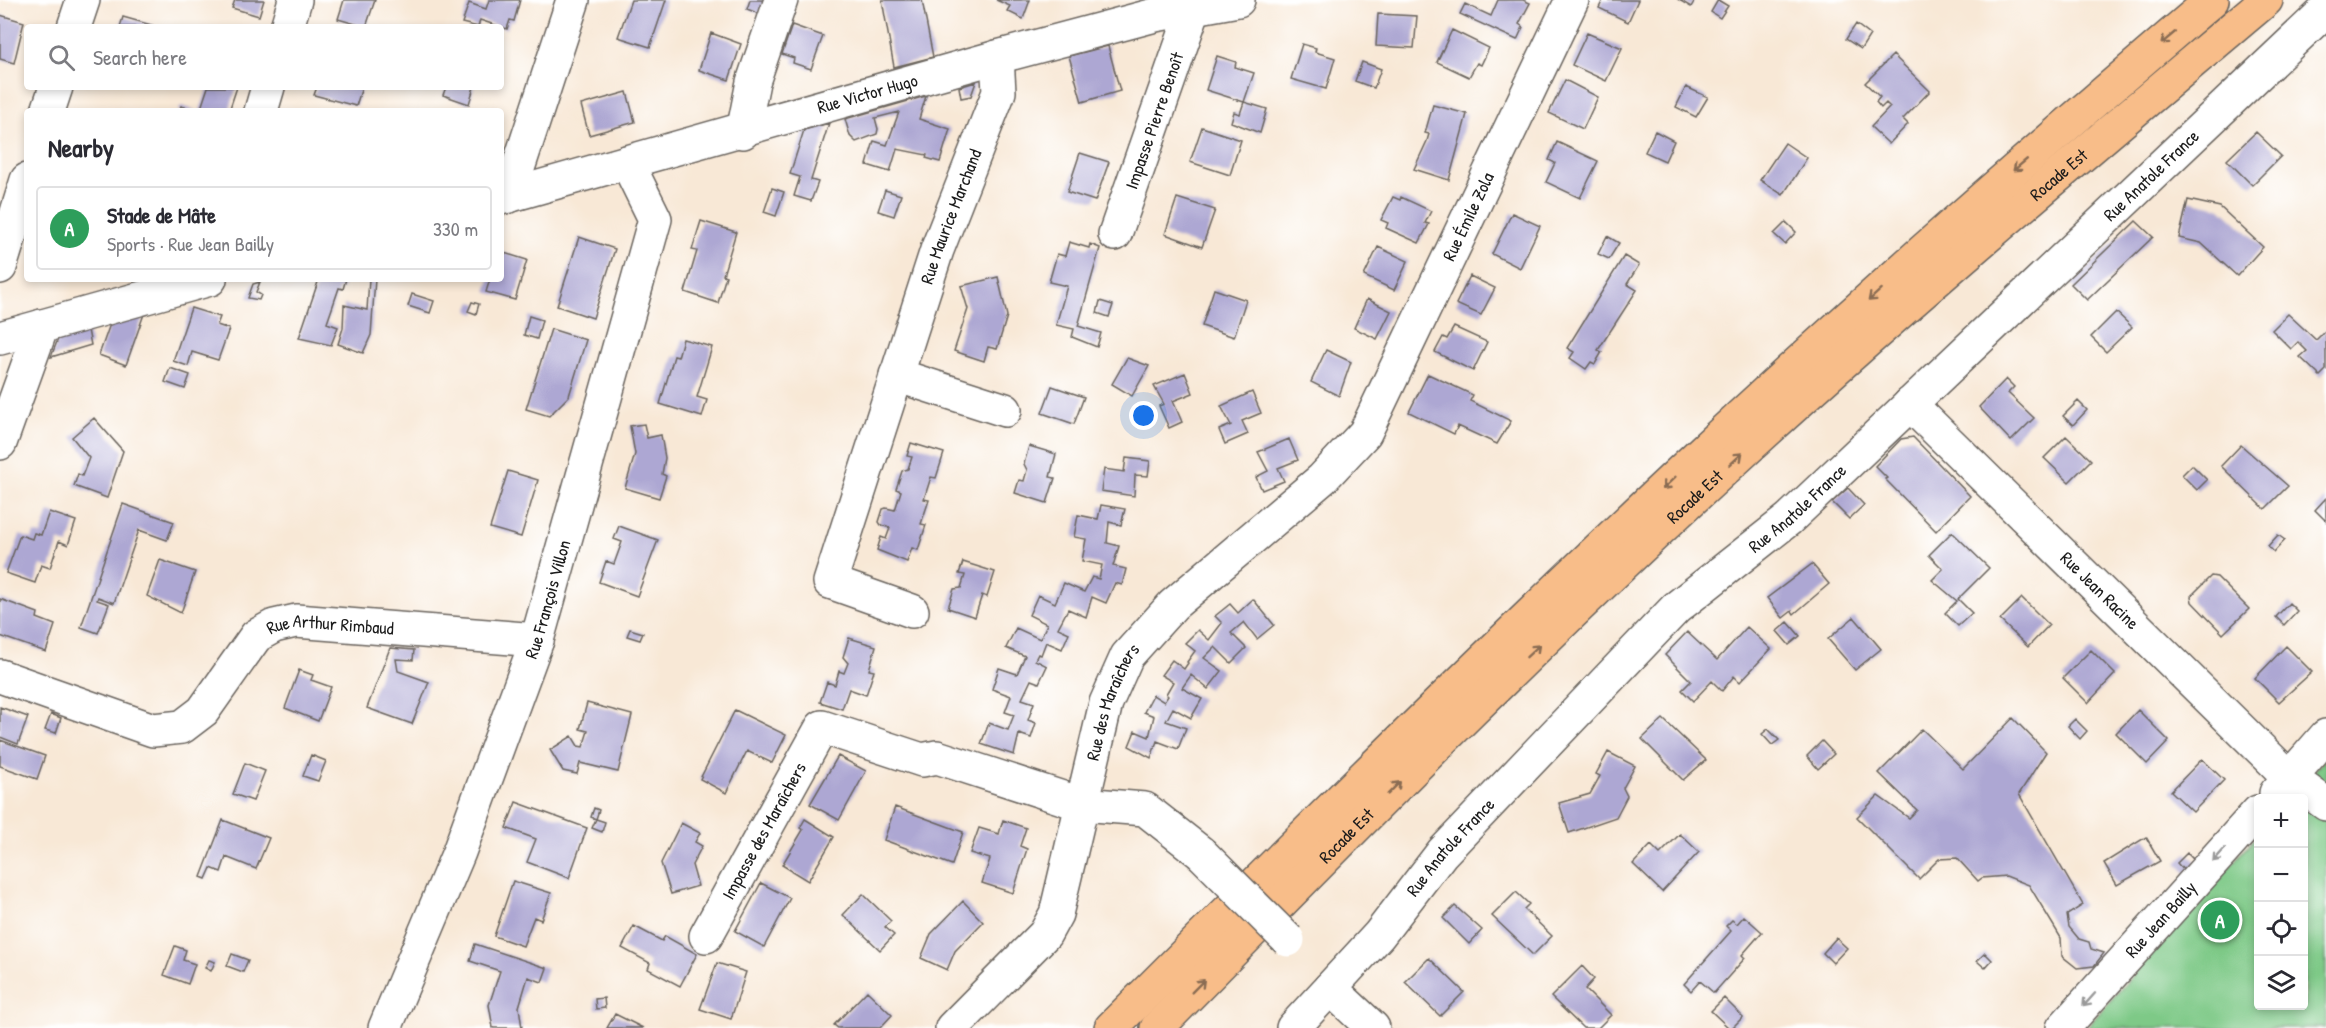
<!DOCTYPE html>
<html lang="en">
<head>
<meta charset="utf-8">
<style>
	body { margin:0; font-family:"Patrick Hand",sans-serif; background:#f2f2f3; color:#2b2b33 }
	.controls { position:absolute; right:18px; bottom:18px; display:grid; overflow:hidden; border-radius:6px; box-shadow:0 3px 9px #0003 }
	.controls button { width:54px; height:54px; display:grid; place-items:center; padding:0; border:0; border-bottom:2px solid #e1e1e2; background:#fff; color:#2b2b33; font:30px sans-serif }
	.you { position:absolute; left:1144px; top:416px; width:21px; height:21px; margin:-15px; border:4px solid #fff; border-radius:50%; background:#1a73e8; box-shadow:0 0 0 9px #1a73e833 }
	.badge { display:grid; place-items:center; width:39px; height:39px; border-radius:50%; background:#7c3aed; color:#fff; font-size:20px; font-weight:700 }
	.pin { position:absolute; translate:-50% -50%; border:3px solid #fff; box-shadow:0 2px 6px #0006 }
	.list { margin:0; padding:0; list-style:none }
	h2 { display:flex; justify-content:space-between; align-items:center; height:78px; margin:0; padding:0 24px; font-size:26px }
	h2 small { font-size:20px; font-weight:400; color:#7c7c81 }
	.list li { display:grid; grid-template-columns:39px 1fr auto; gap:18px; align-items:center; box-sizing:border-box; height:84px; margin:0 12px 12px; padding:0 12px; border:2px solid #e1e1e2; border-radius:6px }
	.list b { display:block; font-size:22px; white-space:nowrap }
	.list p { margin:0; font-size:20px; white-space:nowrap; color:#7c7c81 }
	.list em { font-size:20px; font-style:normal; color:#7c7c81 }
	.icon { flex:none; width:33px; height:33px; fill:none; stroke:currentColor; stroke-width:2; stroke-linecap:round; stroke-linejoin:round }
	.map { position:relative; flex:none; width:2326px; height:1028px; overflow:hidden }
	.search { position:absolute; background:#fff; box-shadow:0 3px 9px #0003; left:24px; top:24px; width:480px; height:66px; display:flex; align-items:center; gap:15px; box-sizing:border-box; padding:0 21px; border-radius:6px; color:#7c7c81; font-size:22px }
	.panel { position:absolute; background:#fff; box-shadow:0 3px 9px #0003; left:24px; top:108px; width:480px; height:174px; border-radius:6px }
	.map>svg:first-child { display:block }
	.green { fill:#7ec987; stroke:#4d7252; stroke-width:1.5 }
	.building { fill:#ada7d3 }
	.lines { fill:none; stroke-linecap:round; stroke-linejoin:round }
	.minor-casing { stroke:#69635d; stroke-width:36 }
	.highway-casing { stroke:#69635d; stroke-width:36 }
	.minor { stroke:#fff; stroke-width:33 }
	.highway { stroke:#f8bd89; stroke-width:33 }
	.minor-bridge-casing { stroke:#69635d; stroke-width:36; stroke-linecap:butt }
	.minor-bridge { stroke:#fff; stroke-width:33 }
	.oneway { stroke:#8a6c52 }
	.oneway2 { stroke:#999 }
	.labels { text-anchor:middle; stroke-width:6; stroke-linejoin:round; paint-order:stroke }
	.street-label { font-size:18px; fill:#1c1c1c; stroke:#fff }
</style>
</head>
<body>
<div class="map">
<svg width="2326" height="1028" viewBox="0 0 2326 1028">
	<rect width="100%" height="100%" fill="#fff"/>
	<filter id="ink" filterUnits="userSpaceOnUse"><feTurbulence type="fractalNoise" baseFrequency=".0167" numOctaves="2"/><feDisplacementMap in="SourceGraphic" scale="12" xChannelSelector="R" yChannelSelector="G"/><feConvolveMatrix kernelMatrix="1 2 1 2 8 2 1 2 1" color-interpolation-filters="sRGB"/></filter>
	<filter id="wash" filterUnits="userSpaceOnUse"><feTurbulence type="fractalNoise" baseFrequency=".008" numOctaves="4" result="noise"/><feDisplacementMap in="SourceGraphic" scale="24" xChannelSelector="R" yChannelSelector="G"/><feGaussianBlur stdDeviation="1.35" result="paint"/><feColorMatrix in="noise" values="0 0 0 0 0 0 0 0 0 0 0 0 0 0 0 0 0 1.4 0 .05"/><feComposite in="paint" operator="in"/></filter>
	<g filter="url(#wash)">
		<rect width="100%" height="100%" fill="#f8e8d6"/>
		<!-- green -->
		<path class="green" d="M2326,758V1028H2086L2258,834V1006H2304V798H2290Z"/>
		<g id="blocks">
			<!-- building -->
			<path class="building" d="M235,0H264L259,16L232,8Z
				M344,0H375L366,27L338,19Z
				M489,0H520L514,21L510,20L507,29L480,20L478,27L462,23L469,3L486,9Z
				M631,0H666L650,47L618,37Z
				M750,0H765L760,14L747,9Z
				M882,0H922L933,57L894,67Z
				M996,0H1030L1023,19L1007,11L1010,6Z
				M1498,0H1523L1530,3L1519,24L1523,27L1517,40L1460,14L1465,4L1491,16Z
				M1603,0H1638L1628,22L1599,8Z
				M1679,0H1695L1691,7Z
				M1718,0L1728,6L1720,18L1711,12Z
				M1378,14L1417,16L1414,48L1376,46Z
				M0,15L24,22L14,63L0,59Z
				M123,17L155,26V27H120Z
				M1856,24L1870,35L1861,49L1846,39Z
				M792,25L823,36L811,69L793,63L794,58L782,54Z
				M1452,30L1489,48L1481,65L1477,63L1469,77L1437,62Z
				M711,33L741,44L729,80L699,70Z
				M1587,33L1622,48L1606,81L1572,65Z
				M1302,44L1316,48L1315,52L1335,58L1326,89L1291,79Z
				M1108,46L1120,91L1082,102L1069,56Z
				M1893,55L1930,91L1903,119L1908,124L1889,144L1871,127L1890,107L1886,103L1881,108L1876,102L1880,97L1865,83Z
				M1217,56L1236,62L1235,67L1254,73L1244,102L1206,90Z
				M1362,62L1381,69L1374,88L1355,81Z
				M1565,80L1598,97L1583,129L1549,113Z
				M976,82L971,96L961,98L959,87Z
				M208,87H237L229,111H200Z
				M317,87H362L356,106L314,95Z
				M446,87H474L469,104L443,95Z
				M1686,87L1708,97L1696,117L1676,107Z
				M627,92L635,122L589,135L581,105Z
				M926,96L919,119L950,129L940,162L926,158L927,155L897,149L890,172L867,165L874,141L887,145L899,112L875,118L878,129L877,134L856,142L850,136L845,119Z
				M1244,102L1267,109L1260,133L1231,122L1234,112L1240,114Z
				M1433,105L1467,114L1449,180L1414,169L1427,141L1429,134L1425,133Z
				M181,106L195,110V111H179Z
				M829,123L811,180L818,182L811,201L794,196L800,177L790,174L804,130Z
				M1202,127L1241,140L1230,175L1190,162Z
				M1655,131L1674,141L1665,161L1645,152Z
				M2256,132L2281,156L2252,185L2227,160Z
				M1557,142L1598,161L1580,198L1546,182L1555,163L1549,160Z
				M1785,143L1807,158L1783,195L1760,180Z
				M1080,153L1109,162L1095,201L1067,192Z
				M772,188L784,192L776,216L764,212Z
				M885,190L901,195L894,216L878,211Z
				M1393,197L1400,200L1401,197L1431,211L1425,223L1429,224L1419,243L1386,228L1388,223L1381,220Z
				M1177,198L1215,210L1202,247L1165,234Z
				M2188,200L2220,207L2263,247L2237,276L2201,243L2179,238Z
				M1512,213L1540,226L1520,268L1492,254Z
				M701,221L736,232L723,275L726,276L718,303L685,292L697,251L692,250Z
				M2136,221L2153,237L2087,300L2071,284Z
				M1786,222L1796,232L1785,244L1774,234Z
				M1607,236L1619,243L1609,259L1598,254Z
				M579,237L615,249L593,318L557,306Z
				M1069,242L1089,248L1090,244L1100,248L1078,326L1101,333L1097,347L1072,337L1074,329L1056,325L1067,286L1049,282L1057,254L1065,256Z
				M1378,247L1408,261L1394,290L1364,276Z
				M501,252L527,260L515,300L486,292L490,279H501Z
				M1624,256L1639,265L1627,284L1637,290L1598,350L1602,352L1595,364L1591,362L1586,369L1570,358L1574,352L1567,348Z
				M1470,276L1495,288L1481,315L1456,304Z
				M998,277L1007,316L997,349L988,347L984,361L954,351L968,309L961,286Z
				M319,279H346L343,289L339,288L327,323L338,327L331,345L299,338Z
				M369,279H375L371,335L363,353L338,344L343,328L344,305L367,310Z
				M260,282L256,292L261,295L259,300L248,298L253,284Z
				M1214,289L1246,300L1234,337L1202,326Z
				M412,294L434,301L430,313L408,306Z
				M1367,299L1391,311L1377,339L1354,328Z
				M1100,301L1113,305L1109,317L1097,313Z
				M472,302L479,304L476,314L468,311Z
				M191,308L220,317L217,325L229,329L218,360L192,352L188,366L173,361Z
				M2116,312L2132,327L2106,352L2091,337Z
				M144,314L126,365L99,355L110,324Z
				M2288,314L2316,340L2326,330V370L2320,376L2300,357L2307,351L2298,342L2291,349L2272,330Z
				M529,316L542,320L537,339L524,335Z
				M1454,327L1487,342L1473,371L1435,352L1443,337L1447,339Z
				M551,329L586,340L569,396L549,416L526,409Z
				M88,330L91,345L51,357L58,339Z
				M683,339L712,347L697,397L707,400L702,417L660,404L674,356L678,357Z
				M1326,350L1351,362L1339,396L1311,382Z
				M1127,358L1149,366L1132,396L1112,384Z
				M170,368L190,375L185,389L165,382Z
				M1185,373L1193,393L1173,401L1182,422L1169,428L1159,406L1164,404L1154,386Z
				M1428,374L1473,395L1470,401L1511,421L1497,444L1458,426L1454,434L1409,412Z
				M2006,379L2014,387L2008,393L2034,418L2011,441L1979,407Z
				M1052,386L1084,397L1074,424L1042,413Z
				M1252,392L1261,413L1242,421L1248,434L1225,444L1219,430L1231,425L1221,406Z
				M2078,401L2087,410L2073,425L2063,416Z
				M94,418L123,451L107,498L74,486L78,474L82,476L89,458L72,437Z
				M644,424L647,438L661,435L665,458L662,474L666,476L659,498L625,488L635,454L630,426Z
				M2066,436L2091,460L2069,482L2044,458Z
				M1913,437L1970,496L1936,531L1885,479L1887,478L1875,466L1901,439Z
				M1289,439L1298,460L1278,468L1284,481L1262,490L1256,477L1268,471L1258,452Z
				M911,443L944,453L936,478L931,477L924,499L929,500L921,524L926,525L918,550L912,548L907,562L877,550L881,537L886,539L890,528L881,525L879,522L883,509L886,508L895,510L901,491L896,489L902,471L908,469L912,457L907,456Z
				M2241,445L2288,486L2265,509L2221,466Z
				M1029,446L1056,454L1050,477L1055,478L1047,503L1015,493L1019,480L1024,481L1027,470L1024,464Z
				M1126,458L1150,461L1148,476L1135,475L1134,496L1101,491L1104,469L1124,472Z
				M2192,465L2207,480L2197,490L2182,475Z
				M508,471L538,480L521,537L490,528Z
				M1848,488L1864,505L1849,519L1832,502Z
				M2326,498V521L2315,510Z
				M123,504L174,522L167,540L139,530L114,603L98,597L97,600L109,604L98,633L81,627Z
				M1101,505L1125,509L1121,525L1109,522L1107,543L1119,546L1113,566L1126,569L1122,585L1115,583L1106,603L1092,597L1086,617L1068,609L1058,628L1069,633L1062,649L1046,642L1041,655L1038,654L1035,660L1047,666L1039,683L1031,680L1022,699L1034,703L1028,720L1036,723L1031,738L1019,734L1014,755L981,744L989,723L1008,730L1014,715L1005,712L1011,696L992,689L999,668L1017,674L1025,656L1006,648L1016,628L1040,639L1047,624L1029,615L1038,595L1055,603L1064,583L1084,592L1092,577L1099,579L1102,565L1082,561L1086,539L1074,537L1078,515L1098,519Z
				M49,512L76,521L68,545L59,541L50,568L41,565L35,583L6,573L20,535L32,539L34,533L41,535Z
				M619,526L658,540L637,596L599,582L606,561L614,564L622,542L614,539Z
				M1952,532L1989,568L1958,599L1972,613L1958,626L1945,613L1957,601L1932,580L1943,569L1929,555Z
				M2278,535L2285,540L2274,552L2268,546Z
				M160,560L195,572L181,613L147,596Z
				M963,562L995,572L987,597L982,595L975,617L948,608L954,589L961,588L965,575L959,574Z
				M1812,564L1829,584L1794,614L1792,611L1783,618L1767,598Z
				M2211,576L2217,577L2249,609L2223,634L2192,602L2191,596Z
				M2022,598L2049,625L2028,647L2000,620Z
				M0,599L38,613L37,618L55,625L46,652L0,636Z
				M1253,599L1274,625L1257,639L1244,622L1231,633L1246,648L1231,663L1215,647L1204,658L1222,671L1208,689L1191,675L1182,688L1202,699L1191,718L1173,708L1166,721L1186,728L1178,749L1157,741L1151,758L1129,746L1135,731L1149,737L1154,716L1144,712L1153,695L1164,702L1168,696L1166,694L1173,682L1161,675L1172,660L1184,669L1188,663L1187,662L1195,651L1185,643L1198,630L1209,640L1222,623L1215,616L1230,604L1238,613Z
				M2289,603L2297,611L2284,625L2276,617Z
				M1854,617L1881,649L1855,670L1828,639Z
				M1788,622L1800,636L1789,645L1777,631Z
				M1747,627L1771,649L1740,682L1734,676L1722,691L1712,681L1693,701L1682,690L1691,681L1665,655L1687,632L1717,660Z
				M630,629L643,633L640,640L627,636Z
				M849,638L876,646L869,670L874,671L866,695L849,689L842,709L820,702L827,682L835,685L839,671L844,673L848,663L843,657Z
				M2286,646L2312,672L2279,702L2255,678Z
				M390,648L414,650L413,660L396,659L398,671L429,682L412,724L367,708Z
				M2091,650L2115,674L2088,703L2063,678Z
				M299,670L313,675L311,680L331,687L318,721L285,708Z
				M587,703L632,715L618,772L580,763L577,774L563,771L550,750L572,736L578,746L583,747L588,731L580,729Z
				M0,707L28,717L18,744L0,737Z
				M735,710L786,735L772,763L747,751L726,793L700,779Z
				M2138,710L2169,741L2147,764L2116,733Z
				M51,714L61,718L56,733L45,730Z
				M2013,718L2046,752L2019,794L2083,905L2067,915L2069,927L2079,939L2089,942L2091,949L2104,953L2094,966L2077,968L2062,956L2061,938L2029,885L2006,876L1982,878L1978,881L1957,858L1939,859L1919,879L1857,817L1878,796L1909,818L1917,810L1879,773L1922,729L1963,769Z
				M1663,719L1706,760L1683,780L1642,739Z
				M2075,719L2087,731L2080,739L2068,726Z
				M1768,729L1779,740L1772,745L1762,734Z
				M0,740L45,756L37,779L0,766Z
				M1822,741L1834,754L1818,769L1807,756Z
				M1608,752L1635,766L1623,788L1627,796L1616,817L1569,833L1559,803L1590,794L1600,776L1596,774Z
				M311,755L326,761L318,781L303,776Z
				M838,756L866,771L839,820L810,804Z
				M2202,759L2224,780L2193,812L2171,791Z
				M245,763L265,771L253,801L233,794Z
				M516,802L587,828L569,878L527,862L536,839L506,828Z
				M895,807L963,832L952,865L884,840Z
				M594,808L599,810L596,819L591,817Z
				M596,819L605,822L602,832L592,828Z
				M805,819L834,837L808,881L782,865L803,830L800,828Z
				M223,820L269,838L256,869L226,857L221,872L211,868L206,879L201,877Z
				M1003,820L1026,828L1020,846L1027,849L1013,893L982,883L990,859L970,853L979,828L999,834Z
				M681,823L700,833L695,842L702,846L692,865L698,886L671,894L661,863Z
				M1680,834L1699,852L1662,892L1633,864L1651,845L1660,854Z
				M2146,837L2160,861L2117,885L2104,863Z
				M2187,853L2197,863L2187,874L2177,863Z
				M513,881L551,893L541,920L534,917L523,946L494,936Z
				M761,883L790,898L764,947L735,931Z
				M1516,892L1529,904L1524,909L1552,936L1533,955L1492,916Z
				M863,894L891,921L885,927L894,935L880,950L843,915Z
				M963,901L983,922L955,951L947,970L921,958L931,934Z
				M1455,906L1482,930L1469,944L1443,918Z
				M1744,916L1762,932L1742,955L1745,958L1714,993L1700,981L1691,991L1684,984L1731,931L1726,926L1732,920L1737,924Z
				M634,926L662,941L665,936L697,954L680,986L648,969L650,963L622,948Z
				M1836,938L1847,948L1833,963L1823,953Z
				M475,944L547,968L542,982L528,977L519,1007L522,1028H493L489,1005L500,971L470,961Z
				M175,946L186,950L183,960L195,964L188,984L164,975Z
				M1985,953L1992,960L1985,968L1977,961Z
				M232,954L248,960L243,972L227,966Z
				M1429,958L1464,992L1440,1016L1405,982Z
				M209,960L215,962L211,971L205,968Z
				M717,963L746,972L731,1019L700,1009Z
				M1582,966L1594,979L1585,989L1611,1015L1598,1028H1583L1551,997Z
				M867,991L892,1015L880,1028H838L834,1025Z
				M604,998L605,1008L596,1009L595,999Z
				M1724,998L1743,1017L1732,1028H1729L1711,1011Z
				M615,1014L643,1028H607Z"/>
		</g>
	</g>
	<g filter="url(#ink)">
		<use href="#blocks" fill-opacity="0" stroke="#69635d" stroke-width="1.5"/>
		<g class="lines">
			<!-- minor casing -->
			<g class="minor-casing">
				<g id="minor">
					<path d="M74,27L83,0"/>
					<path d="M287,27L295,0"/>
					<path d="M48,111L56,87"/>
					<path d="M261,111L268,87"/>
					<path d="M743,132L753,82L781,0"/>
					<path d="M509,196L573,0"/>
					<path id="s1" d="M501,198L997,57L1155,15L1238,0"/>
					<path id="s2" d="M1115,234L1194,8"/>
					<path d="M0,267L27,180"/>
					<path d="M0,338L210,279"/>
					<path d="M896,375L1005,410"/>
					<path id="s3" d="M1910,404L2290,778L2326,804"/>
					<path d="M0,443L42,326"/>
					<path id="s4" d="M912,611L830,582L937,250L999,92L997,57"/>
					<path id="s5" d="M0,676L153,730L182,727L203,711L256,636L274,626L296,621L537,640"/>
					<path d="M2276,793L2326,736"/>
					<path id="s6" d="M706,936L822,727L922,760L937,757L1081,804L1145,809L1201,853"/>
					<path d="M1330,988L1373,1028"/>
					<path id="s7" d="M385,1028L459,852L537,640L655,219L627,162"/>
					<path id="s8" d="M952,1028L1045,934L1056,914L1106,703L1127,656L1173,605L1322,479L1365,433L1572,0"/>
					<path id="s9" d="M1293,1028L1379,935L1442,853L1676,608L1789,519L2326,10"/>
					<path id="s10" d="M2063,1028L2258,812"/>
				</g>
			</g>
			<!-- highway casing -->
			<g class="highway-casing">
				<g id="highway">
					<path d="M1111,1028C1303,835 1497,643 1696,457C1864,300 2038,149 2212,0"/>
					<path id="s11" d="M1157,1028C1347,835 1537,641 1737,458C1909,300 2088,150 2266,0"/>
				</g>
			</g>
			<!-- minor -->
			<use href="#minor" class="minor"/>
			<!-- highway -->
			<use href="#highway" class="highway"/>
			<!-- minor-bridge casing -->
			<g class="minor-bridge-casing">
				<path id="minor-bridge" d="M1201,853L1288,940"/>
			</g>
			<!-- minor-bridge -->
			<use href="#minor-bridge" class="minor-bridge"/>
		</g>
		<!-- one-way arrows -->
		<defs><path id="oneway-shaft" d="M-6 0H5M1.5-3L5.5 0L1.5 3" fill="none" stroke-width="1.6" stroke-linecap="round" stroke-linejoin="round" transform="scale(1.5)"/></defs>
		<g class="oneway">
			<use href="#oneway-shaft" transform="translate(2168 38) rotate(140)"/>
			<use href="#oneway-shaft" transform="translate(2020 165) rotate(140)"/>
			<use href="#oneway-shaft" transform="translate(1875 295) rotate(138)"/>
			<use href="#oneway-shaft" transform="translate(1736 459) rotate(-43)"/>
			<use href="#oneway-shaft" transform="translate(1669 483) rotate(136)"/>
			<use href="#oneway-shaft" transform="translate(1533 651) rotate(-43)"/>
			<use href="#oneway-shaft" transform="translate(1394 788) rotate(-45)"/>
			<use href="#oneway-shaft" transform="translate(1198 986) rotate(-45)"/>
		</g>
		<g class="oneway2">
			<use href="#oneway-shaft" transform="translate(2219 855) rotate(132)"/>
			<use href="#oneway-shaft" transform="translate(2089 1000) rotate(132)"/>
		</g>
	</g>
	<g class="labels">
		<!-- street labels -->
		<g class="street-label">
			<text dy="6" stroke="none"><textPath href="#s1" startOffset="381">Rue Victor Hugo</textPath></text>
			<text dy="6" stroke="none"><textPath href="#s2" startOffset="120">Impasse Pierre Benoît</textPath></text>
			<text dy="6" stroke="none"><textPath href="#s11" startOffset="1242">Rocade Est</textPath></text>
			<text dy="6" stroke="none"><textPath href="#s9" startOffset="1212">Rue Anatole France</textPath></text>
			<text dy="6" stroke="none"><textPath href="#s8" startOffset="990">Rue Émile Zola</textPath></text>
			<text dy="6" stroke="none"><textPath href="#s4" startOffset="472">Rue Maurice Marchand</textPath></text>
			<text dy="6" stroke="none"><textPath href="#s11" startOffset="756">Rocade Est</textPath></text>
			<text dy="6" stroke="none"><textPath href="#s9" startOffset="726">Rue Anatole France</textPath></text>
			<text dy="6" stroke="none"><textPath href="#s3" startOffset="266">Rue Jean Racine</textPath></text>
			<text dy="6" stroke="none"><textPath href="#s7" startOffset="459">Rue François Villon</textPath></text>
			<text dy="6" stroke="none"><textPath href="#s5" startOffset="387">Rue Arthur Rimbaud</textPath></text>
			<text dy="6" stroke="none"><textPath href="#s8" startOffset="375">Rue des Maraîchers</textPath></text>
			<text dy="6" stroke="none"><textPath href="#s6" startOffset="120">Impasse des Maraîchers</textPath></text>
			<text dy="6" stroke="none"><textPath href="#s11" startOffset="270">Rocade Est</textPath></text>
			<text dy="6" stroke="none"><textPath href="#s9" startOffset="240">Rue Anatole France</textPath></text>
			<text dy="6" stroke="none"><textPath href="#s10" startOffset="146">Rue Jean Bailly</textPath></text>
		</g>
	</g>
</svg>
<div class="controls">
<button>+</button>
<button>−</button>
<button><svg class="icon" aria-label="locate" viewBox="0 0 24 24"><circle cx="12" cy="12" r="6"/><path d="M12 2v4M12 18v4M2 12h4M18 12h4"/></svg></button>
<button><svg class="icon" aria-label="layers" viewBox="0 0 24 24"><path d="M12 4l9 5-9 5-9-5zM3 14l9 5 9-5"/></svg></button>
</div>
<div class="you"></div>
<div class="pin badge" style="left:2220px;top:920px;background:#2e9e5b">A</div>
<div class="search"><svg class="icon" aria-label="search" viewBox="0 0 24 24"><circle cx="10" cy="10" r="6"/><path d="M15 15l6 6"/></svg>Search here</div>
<section class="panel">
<h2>Nearby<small></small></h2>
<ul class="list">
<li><span class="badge" style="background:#2e9e5b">A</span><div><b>Stade de Mâte</b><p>Sports · Rue Jean Bailly</p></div><em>330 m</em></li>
</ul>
</section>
</div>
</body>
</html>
